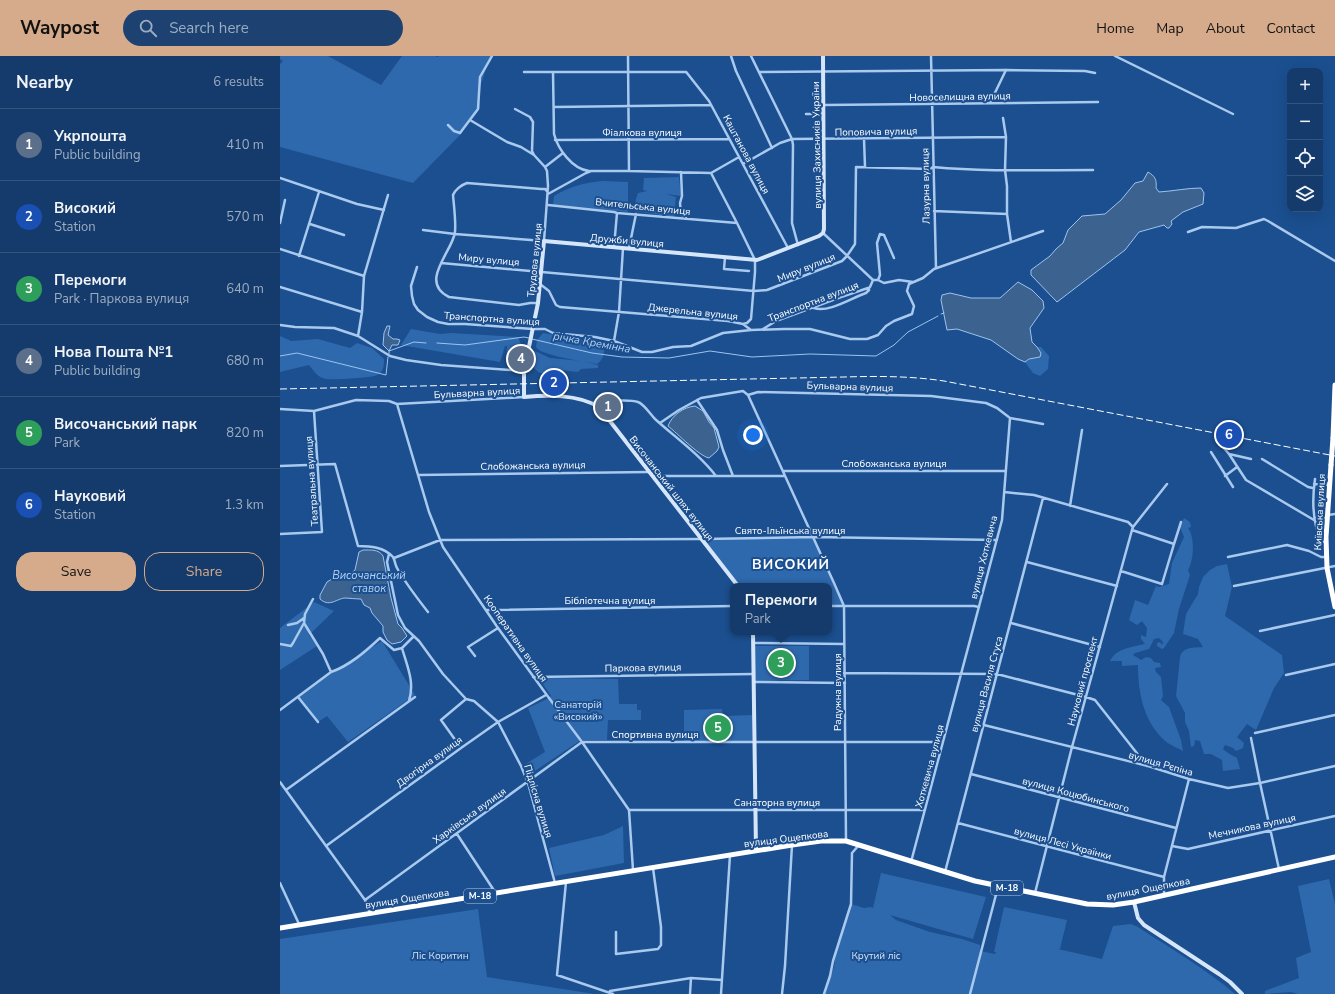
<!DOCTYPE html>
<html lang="en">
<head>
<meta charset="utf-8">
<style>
	body { margin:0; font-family:"Nunito Sans",sans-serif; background:#1d4271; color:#f1f3f6 }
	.controls { position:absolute; right:12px; top:12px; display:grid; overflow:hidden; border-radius:8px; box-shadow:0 4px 16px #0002 }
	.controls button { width:36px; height:36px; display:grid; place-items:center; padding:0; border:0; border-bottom:1px solid #33557e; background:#143b6b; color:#f1f3f6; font:20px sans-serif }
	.you { position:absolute; left:473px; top:379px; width:14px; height:14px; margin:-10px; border:3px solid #fff; border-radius:50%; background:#1a73e8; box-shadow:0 0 0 6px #1a73e833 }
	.badge { display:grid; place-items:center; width:26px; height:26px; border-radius:50%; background:#d6ab8b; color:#fff; font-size:13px; font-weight:700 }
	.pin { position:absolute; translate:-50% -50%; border:2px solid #fff; box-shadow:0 1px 4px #0006 }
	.popup { position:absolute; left:450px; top:527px; width:102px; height:52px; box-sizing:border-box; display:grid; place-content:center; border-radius:8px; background:#143b6b; filter:drop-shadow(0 1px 3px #0005); font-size:13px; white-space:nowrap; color:#9dadc1 }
	.popup b { font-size:15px; color:#f1f3f6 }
	.popup::after { content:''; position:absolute; left:50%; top:100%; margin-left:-8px; border:8px solid transparent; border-top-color:#143b6b }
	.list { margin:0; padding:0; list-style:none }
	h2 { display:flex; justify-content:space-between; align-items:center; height:52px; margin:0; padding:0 16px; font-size:17px }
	h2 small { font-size:13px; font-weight:400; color:#9dadc1 }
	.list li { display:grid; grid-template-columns:26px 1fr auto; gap:12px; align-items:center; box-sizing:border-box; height:72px; padding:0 16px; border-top:1px solid #33557e }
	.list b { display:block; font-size:15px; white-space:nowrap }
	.list p { margin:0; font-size:13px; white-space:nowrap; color:#9dadc1 }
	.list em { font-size:13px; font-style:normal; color:#9dadc1 }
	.actions { display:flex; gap:8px; padding:12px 16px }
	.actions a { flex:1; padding:9px 0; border:1px solid #d6ab8b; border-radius:16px; text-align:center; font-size:14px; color:#d6ab8b }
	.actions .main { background:#d6ab8b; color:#111 }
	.icon { flex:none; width:22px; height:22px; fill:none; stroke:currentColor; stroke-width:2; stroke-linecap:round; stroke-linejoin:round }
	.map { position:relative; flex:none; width:1055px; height:938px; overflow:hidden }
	header { display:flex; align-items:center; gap:24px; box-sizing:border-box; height:56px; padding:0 20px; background:#d6ab8b; color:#111 }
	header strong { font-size:19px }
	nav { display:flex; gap:22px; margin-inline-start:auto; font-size:14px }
	.search { width:280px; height:36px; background:#1d4271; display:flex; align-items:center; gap:10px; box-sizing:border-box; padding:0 14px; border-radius:22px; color:#9dadc1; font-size:15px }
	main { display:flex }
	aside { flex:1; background:#143b6b }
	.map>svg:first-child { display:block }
	.green { fill:#2e69ad }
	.water { fill:#3c6290; stroke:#9cc4f0 }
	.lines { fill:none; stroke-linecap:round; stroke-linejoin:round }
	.stream { stroke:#9cc4f0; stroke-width:1 }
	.street { stroke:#a9c9ee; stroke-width:2.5 }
	.secondary { stroke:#d6e6fa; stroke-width:4 }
	.highway { stroke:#fff; stroke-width:5 }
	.rail { stroke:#fff; stroke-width:1; stroke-dasharray:7 3; stroke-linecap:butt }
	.highway-bridge { stroke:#fff; stroke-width:5 }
	.labels { text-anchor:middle; stroke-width:4; stroke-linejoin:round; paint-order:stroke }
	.shield { fill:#1b4f8f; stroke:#bbcadd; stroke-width:1 }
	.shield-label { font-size:9px; font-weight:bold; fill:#fff }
	.street-label { font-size:10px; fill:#fff; stroke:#1b4f8f }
	.park-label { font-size:10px; fill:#cfe3fa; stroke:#1b4f8f }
	.water-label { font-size:11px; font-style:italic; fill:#b5d3f5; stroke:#1b4f8f }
	.district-label { font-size:14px; font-weight:bold; letter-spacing:1px; fill:#fff; stroke:#1b4f8f }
</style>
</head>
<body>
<header>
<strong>Waypost</strong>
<div class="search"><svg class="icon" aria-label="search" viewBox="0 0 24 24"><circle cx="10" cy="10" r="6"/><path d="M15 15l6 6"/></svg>Search here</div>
<nav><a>Home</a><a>Map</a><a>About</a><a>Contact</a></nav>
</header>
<main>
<aside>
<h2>Nearby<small>6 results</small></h2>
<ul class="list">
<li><span class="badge" style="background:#5c6f8a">1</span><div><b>Укрпошта</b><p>Public building</p></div><em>410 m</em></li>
<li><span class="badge" style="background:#1a4fb4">2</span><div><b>Високий</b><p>Station</p></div><em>570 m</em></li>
<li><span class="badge" style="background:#2e9e5b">3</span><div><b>Перемоги</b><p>Park · Паркова вулиця</p></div><em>640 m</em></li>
<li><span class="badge" style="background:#5c6f8a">4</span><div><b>Нова Пошта №1</b><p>Public building</p></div><em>680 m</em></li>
<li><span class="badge" style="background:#2e9e5b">5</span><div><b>Височанський парк</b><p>Park</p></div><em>820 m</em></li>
<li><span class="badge" style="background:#1a4fb4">6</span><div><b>Науковий</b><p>Station</p></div><em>1.3 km</em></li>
</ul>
<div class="actions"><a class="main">Save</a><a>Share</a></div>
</aside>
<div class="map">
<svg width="1055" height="938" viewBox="0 0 1055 938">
	<rect width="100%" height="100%" fill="#1b4f8f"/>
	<!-- green -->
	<path class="green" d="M0,0H48L101,29L122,0H155L158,1L159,0H212L207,10L199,34L200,52L180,79L133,127L0,91V8L3,5L0,3Z
		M399,121L401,140L386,138L396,141L394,161L354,155L356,143L358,137L367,135L363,134L364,122Z
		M323,125L348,126V156L273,149L274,140C291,130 303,127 323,125Z
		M131,273L160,278L171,277L238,281L241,288L225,290L220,306L121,289Z
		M263,277L321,287C327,293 324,303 317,308C304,305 261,300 256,291L257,284Z
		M0,280L11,285L38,283L70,292L77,287L92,292L104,303C104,309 104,316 97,319C92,322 52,324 46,323C38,322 34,315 29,309L0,316Z
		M237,289L244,290L249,293L247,302L234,300L232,306H226L227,290Z
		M757,291H761L769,300L768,313L760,320L753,317L745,306L761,297Z
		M255,295L270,302L302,305L318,309V312L301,313L298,316L272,313L269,317H260L250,309L252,298Z
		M904,462L910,466L911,471L908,472C915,481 914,504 908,514L910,519L899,553L894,577L884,592L882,593L877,590V587L880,586L882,589L883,586L879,582L874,583L869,593L855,597L853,599L861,604L866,601L871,602L874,606L880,607L881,611L875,612L876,616L881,621L883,640L881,644L889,651L901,684L903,695C896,691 887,688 882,682C863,663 858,635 858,609L842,610V605H830C836,592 853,591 865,588L861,583V579L866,581L867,572L862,565L857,569L849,564L855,544L868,549L876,530L879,531L889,528L892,507L904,481L900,471Z
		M533,481L564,550H549V530H458L422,483Z
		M947,508L952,531L945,560L1002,599L1004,617L994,632L976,674L967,668L957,681L964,687L963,692L956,695L953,692L945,689L943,693L948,697L957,702L960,713L943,715L942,704L931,698H924L920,685L915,684L914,690L911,691L909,675L905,666V657L896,640L900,601C903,590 914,592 923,591L918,583L903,578L906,558L918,538L919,531L923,521L930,514L937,510Z
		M34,546L54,555L29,579L37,590L0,614V572Z
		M102,585L135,639L68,686L47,660L38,666L18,641L51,616Z
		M474,590H529V624L474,625Z
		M259,622L338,623L339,648H357V654H361V664H328L327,684H301L249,719L244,709L265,696L248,652L269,642L271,640Z
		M442,653L443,660L473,659L472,685H404V654Z
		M343,770L344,807L275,820L269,792L324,779Z
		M601,817L706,841L693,883L610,859L616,864L650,876L682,883L700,889V895L715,898L716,896H714L724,851L787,864L780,893H778L822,903L833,870L851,868L858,871C891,893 925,912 955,938H544L554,911L556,895L564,871L569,859L571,848L584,852L590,851L593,852Z
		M1049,823L1055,848V938H1018L1011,936L985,938V935L1019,922L1016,902L1031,896L1018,830Z
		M198,853L207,921L314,938H0V883Z"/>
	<!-- water -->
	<path class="water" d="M868,116C875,120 877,124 876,132L879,136C894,135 907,132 921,132L924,137L923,148L903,156L891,165L892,168L889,172H887L884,169L859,176L845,194L777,246L751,219V214L770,200L776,193L783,187L788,174L802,160L825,158L841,144L855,127L863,125Z
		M738,226L752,234L763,245L764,252L750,272L752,286L757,291L761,297L760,301L749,303L745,306L738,303L711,284L677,273L667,274L661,244L662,239L670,237L691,242H720Z
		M107,270H110L108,279L113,283H117L120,284L118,289H112L109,295L103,289L104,277Z
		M415,350L423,355L429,366L434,372L439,391L437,395L429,402C419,400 397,377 388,370C392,359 404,351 415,350Z
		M83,494C90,494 99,493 103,500L111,542L118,568L122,572L127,580L121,586L112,588L107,584L103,576V570L92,557L90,552L84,549L81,543C75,543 69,542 64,542C55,544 49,551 40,543V539L47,526L52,523L67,521L75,514L79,496Z"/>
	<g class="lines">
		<!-- stream -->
		<path class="stream" d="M661,258L664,257
			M252,283L312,297L342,301L389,302L430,295L472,301L530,298L596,300L614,289L628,276L658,260
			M157,287L185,289L244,281L249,282
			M109,298V295L134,286L146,287
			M0,300L17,297L106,319L108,301"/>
		<!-- street -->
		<path class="street" d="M348,0L349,115
			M451,0L456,15L492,92
			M471,0L512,83L726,81
			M651,0L656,212
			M835,0L953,58
			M244,16H406L407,17L429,45L508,192
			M273,16L274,78C278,93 292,113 309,115
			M479,16L726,14L805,15L815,17
			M710,47L726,14
			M544,49L818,46
			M274,51L431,49
			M235,53L250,61L253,66L252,95L254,99
			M526,58H543
			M723,62L726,81L725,114L727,130V158L731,186
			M168,69L174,75L180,77L198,53L200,21L212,0
			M584,83L585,111
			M275,84L449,83
			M463,108L500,87L512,83L513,89L512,167L518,189
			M265,111L283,97
			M401,116L402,140L400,147L401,158L406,162
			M431,117L457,167L475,204V216L471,263L467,267L463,268
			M0,122L77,148L104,154
			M268,138L306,117L311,115H349L431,117L459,101
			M268,149L334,156L337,157L457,167
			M654,155L727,158
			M0,167L5,144
			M30,168L64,179
			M143,174L175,178L264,185L268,130L267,115L265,111L254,99L241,91L227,86L190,64
			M908,176L922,171L956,172L984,163L988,165L1055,205
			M543,177L593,224
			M334,191L337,157
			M349,192L356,158
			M0,193L84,220
			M19,200L39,136
			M445,201L444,213L469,215
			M161,207L474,235L487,234L562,205L567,200L575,188L576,111L650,113L653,111C706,116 760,114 813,114
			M137,211L131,230L132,240L134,248L138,254L147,261L158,266L168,268H185L253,273H265L273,277L315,281L334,285L362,296H372L393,291L411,290L443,277L471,274L504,273H530L570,283H587L598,279L606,270L614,265L632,258L634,250L627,235L629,228L643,222L654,213L763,175
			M593,224H598L604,227L619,224L633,226
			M598,224L600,219L597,187L600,178L604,179L614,202
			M260,228L269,235L276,249L280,251L448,265L463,268L471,274
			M0,231L82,256
			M258,247H250L239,249L169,241C138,226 173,195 175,176C176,165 174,151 173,139C175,134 181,129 187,127L261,133H265L267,135
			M534,252C549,257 571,242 586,237L589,234V232
			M0,269L15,271L54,272L78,280L110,300L126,304L161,309L244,315
			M483,273L496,265L561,241L588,232L590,231L593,224
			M78,280L82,256L84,220L108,139
			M334,285L339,256L343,192
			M468,339L478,336L651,340L706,347L717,352L730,362L763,368
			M417,344L437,374L443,394L453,420
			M313,347C321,345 350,343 358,346C364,348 371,359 375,363C396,382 419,398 436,420
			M117,348L149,456L163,491L218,572L269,642L302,686L349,754L353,814
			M0,353L34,355L76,344L109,345L117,348L244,341
			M380,367L399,354L421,342L463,335L468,339L554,527L564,550L566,785
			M943,391L949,398L966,424L1034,464
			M931,396L953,431
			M949,398L971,403
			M982,403L1028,431L1033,432
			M0,410L55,408L78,490C90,490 104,491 113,501C115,504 115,509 117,512C126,528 137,542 148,556
			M503,415H726
			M138,419L369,416
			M373,420H505
			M945,420L957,411
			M1035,423C1032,444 1032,467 1042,486H1045
			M1034,428L1049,429
			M724,436L754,439L848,466L853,471
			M790,450L802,374
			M1048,459L1055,458
			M1034,462H1046
			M852,474L894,488L901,466
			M0,478L42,476L34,355
			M109,498L107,506L112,530L118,559L125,572L139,585L163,618L186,643L194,645L218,666L241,710L248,727L275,827
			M948,501L1007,489L1029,495L1041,501H1046
			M114,502L160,484L422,483L533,481L717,484
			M747,506L837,530
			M841,515L882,528L894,488
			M954,530L1055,510
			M549,550H694L699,551
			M207,554L453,550
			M731,567L820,591
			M8,569L17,567L24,562
			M980,575L1055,559
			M473,587L564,588
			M0,588L11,590L13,587L24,567L25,558L33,543
			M122,592C127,610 135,626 129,645
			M195,600L188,591L218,572
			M51,616C69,610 86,595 100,582L114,594L122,592L133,581
			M564,617L717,618L806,641L815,644L867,710
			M1006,619L1055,608
			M253,621L474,618
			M474,626L565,627
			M18,641L38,666
			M0,654L51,616L43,598L24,567
			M704,669L868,710L909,723L948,732L980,727L1055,710
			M975,677L1055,659
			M971,682L980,727L999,813
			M181,692L161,664L186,643
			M691,718L896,772
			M0,726L85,844L90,857
			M6,734L135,641
			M349,754H645
			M678,767L884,821
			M177,778L215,836
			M46,790L181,692L218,666L266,639
			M892,790L908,793L1055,760
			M631,806L722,464L730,362
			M665,816L763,442
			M286,826L277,919L333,938
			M0,827L19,868
			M755,837L792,691L852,474L853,471L887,428
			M884,839V821L909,723
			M85,844L302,686H663
			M336,876V898L378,893L381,889V871L373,812
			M330,935L411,922L442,924
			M410,938L411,922
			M441,938L450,799
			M502,938L505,910L512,789
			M544,938L550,920L553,905L571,848L572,797L579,789
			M690,938L718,831"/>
		<!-- secondary -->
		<path class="secondary" d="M458,530L319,351C297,338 268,339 244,341V315L258,247L264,185L477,204L539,180L543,177L544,173L543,0
			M473,576L476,795
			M854,846L858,862L864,869L939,918L950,926L962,938"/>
		<!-- highway -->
		<path class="highway" d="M1053,382L1055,329
			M1051,409L1046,481L1047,512L1055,551
			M0,872L512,789L541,785H566L695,825L807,848L833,849L854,846L1055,801"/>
		<!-- rail -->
		<path class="rail" d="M0,333L564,321C598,320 631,320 664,325L1055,400"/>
		<!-- highway-bridge -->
		<path class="highway-bridge" d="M1051,409L1053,382"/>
	</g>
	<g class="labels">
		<!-- shield labels -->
		<g class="shield">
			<rect x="711" y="825" width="32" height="14" rx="3"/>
			<rect x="184" y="833" width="32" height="14" rx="3"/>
		</g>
		<g class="shield-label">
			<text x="727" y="835">М-18</text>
			<text x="200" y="843">М-18</text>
		</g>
		<!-- street labels -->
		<g class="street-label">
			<text transform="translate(680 40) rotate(-1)" y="4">Новоселищна вулиця</text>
			<text transform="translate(596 75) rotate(-1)" y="4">Поповича вулиця</text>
			<text x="362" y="80">Фіалкова вулиця</text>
			<text transform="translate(536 89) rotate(-91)" y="4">вулиця Захисників України</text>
			<text transform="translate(467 98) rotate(62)" y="4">Каштанова вулиця</text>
			<text transform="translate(645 130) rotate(-91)" y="4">Лазурна вулиця</text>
			<text transform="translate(363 150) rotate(6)" y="4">Вчительська вулиця</text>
			<text transform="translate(347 184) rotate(5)" y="4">Дружби вулиця</text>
			<text transform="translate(209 203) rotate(5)" y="4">Миру вулиця</text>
			<text transform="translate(254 204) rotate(-84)" y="4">Трудова вулиця</text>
			<text transform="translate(526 211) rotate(-22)" y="4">Миру вулиця</text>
			<text transform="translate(533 245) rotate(-21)" y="4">Транспортна вулиця</text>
			<text transform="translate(413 255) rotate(6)" y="4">Джерельна вулиця</text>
			<text transform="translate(212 262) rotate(4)" y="4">Транспортна вулиця</text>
			<text transform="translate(570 330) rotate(2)" y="4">Бульварна вулиця</text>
			<text transform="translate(197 336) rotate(-3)" y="4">Бульварна вулиця</text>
			<text x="614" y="411">Слобожанська вулиця</text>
			<text transform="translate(253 409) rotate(-1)" y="4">Слобожанська вулиця</text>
			<text transform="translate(31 425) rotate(-94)" y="4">Театральна вулиця</text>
			<text transform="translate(392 432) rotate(52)" y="4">Височанський шлях вулиця</text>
			<text transform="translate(1039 456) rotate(-87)" y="4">Київська вулиця</text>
			<text x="510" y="478">Свято-Ільїнська вулиця</text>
			<text transform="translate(703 501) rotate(-76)" y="4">вулиця Хоткевича</text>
			<text x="330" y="548">Бібліотечна вулиця</text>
			<text transform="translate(236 582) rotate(55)" y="4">Кооперативна вулиця</text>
			<text transform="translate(363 611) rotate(-1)" y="4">Паркова вулиця</text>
			<text transform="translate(802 625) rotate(-75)" y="4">Науковий проспект</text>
			<text transform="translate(706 628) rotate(-75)" y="4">вулиця Василя Стуса</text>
			<text transform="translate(557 636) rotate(-90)" y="4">Радужна вулиця</text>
			<text x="375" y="682">Спортивна вулиця</text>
			<text transform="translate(149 705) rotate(-36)" y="4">Двогірна вулиця</text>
			<text transform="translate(881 707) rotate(16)" y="4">вулиця Рєпіна</text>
			<text transform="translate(649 710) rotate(-75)" y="4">Хоткевича вулиця</text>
			<text transform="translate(796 738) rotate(15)" y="4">вулиця Коцюбинського</text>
			<text transform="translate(259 745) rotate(73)" y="4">Підлісна вулиця</text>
			<text x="497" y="750">Санаторна вулиця</text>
			<text transform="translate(189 759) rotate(-36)" y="4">Харківська вулиця</text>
			<text transform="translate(972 770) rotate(-12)" y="4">Мечникова вулиця</text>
			<text transform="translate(506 782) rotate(-7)" y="4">вулиця Ощепкова</text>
			<text transform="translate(783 787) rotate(15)" y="4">вулиця Лесі Українки</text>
			<text transform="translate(868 832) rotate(-11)" y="4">вулиця Ощепкова</text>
			<text transform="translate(127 842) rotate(-9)" y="4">вулиця Ощепкова</text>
		</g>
		<!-- park labels -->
		<g class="park-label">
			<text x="298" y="652">Санаторій<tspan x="298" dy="12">«Високий»</tspan></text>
			<text x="160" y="903">Ліс Коритин</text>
			<text x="596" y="903">Крутий ліс</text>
		</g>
		<!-- water labels -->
		<g class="water-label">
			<text transform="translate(312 286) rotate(10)" y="4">річка Кремінна</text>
			<text x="89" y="523">Височанський<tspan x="89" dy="13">ставок</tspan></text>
		</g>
		<!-- district labels -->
		<g class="district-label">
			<text x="511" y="513">ВИСОКИЙ</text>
		</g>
	</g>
</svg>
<div class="controls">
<button>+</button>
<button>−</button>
<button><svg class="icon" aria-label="locate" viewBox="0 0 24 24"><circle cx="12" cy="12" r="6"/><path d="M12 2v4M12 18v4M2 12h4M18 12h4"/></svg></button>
<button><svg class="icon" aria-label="layers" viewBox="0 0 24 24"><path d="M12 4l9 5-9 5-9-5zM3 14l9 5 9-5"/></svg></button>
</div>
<div class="you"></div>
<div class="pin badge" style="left:328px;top:351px;background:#5c6f8a">1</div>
<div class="pin badge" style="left:274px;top:327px;background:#1a4fb4">2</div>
<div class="pin badge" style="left:501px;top:607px;background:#2e9e5b">3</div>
<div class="popup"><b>Перемоги</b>Park</div>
<div class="pin badge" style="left:241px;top:303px;background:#5c6f8a">4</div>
<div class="pin badge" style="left:438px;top:672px;background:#2e9e5b">5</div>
<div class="pin badge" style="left:949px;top:379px;background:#1a4fb4">6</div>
</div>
</main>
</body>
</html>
